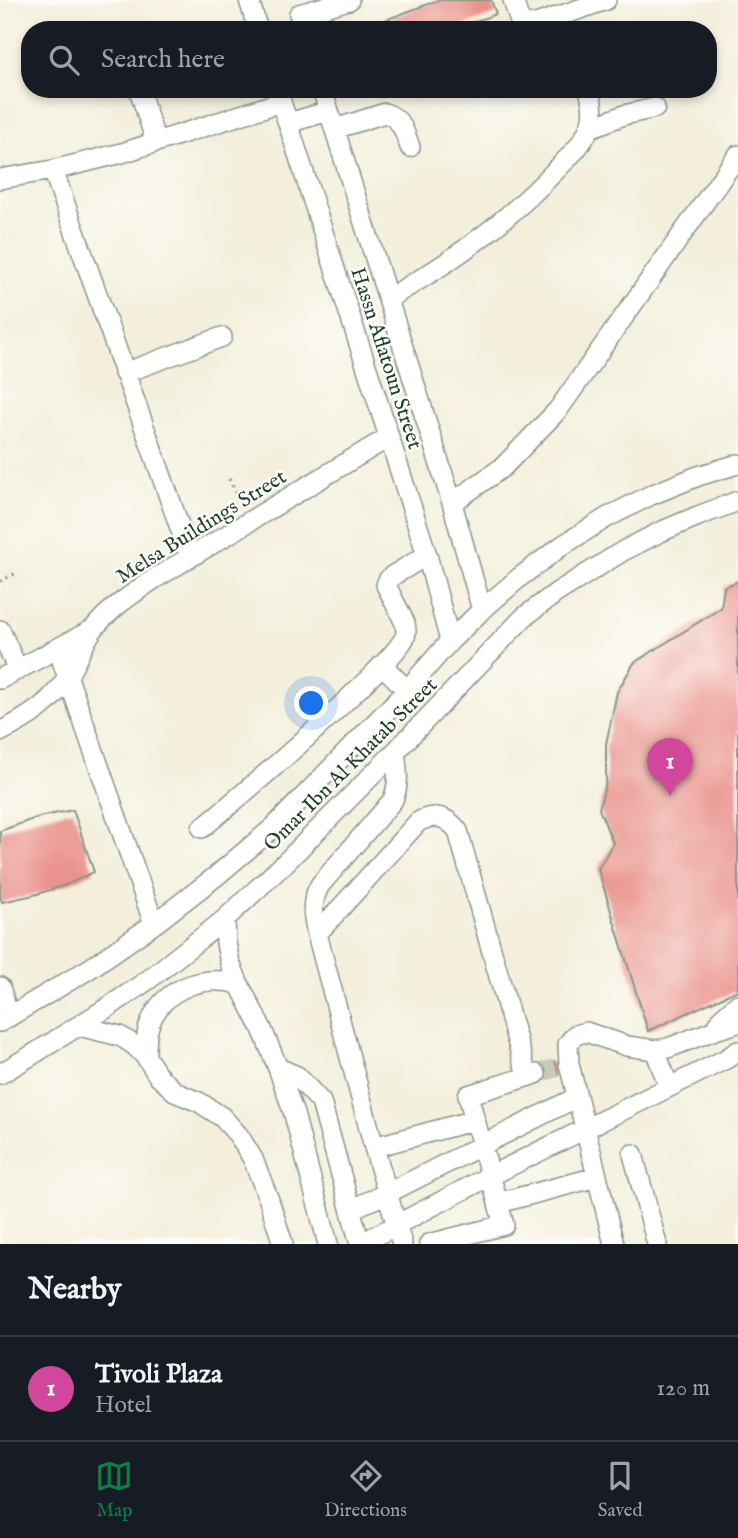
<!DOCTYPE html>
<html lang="en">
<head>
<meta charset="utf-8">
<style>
	body { margin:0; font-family:"IM FELL English",serif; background:#242831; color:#f1f3f6 }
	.you { position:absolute; left:312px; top:704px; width:24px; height:24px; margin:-18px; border:5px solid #fff; border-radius:50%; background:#1a73e8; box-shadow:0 0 0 10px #1a73e833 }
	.badge { display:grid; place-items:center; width:46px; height:46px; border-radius:50%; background:#0b8043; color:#fff; font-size:23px; font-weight:700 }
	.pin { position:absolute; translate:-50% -58px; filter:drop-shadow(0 2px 4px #0008) }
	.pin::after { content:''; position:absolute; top:37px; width:24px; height:21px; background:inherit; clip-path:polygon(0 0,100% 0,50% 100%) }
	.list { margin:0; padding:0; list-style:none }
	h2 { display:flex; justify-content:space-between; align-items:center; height:91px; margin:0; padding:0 28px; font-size:30px }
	h2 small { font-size:23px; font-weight:400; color:#9ea1a6 }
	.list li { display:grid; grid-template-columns:46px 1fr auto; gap:21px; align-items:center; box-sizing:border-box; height:105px; padding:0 28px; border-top:2px solid #363941 }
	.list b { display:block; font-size:26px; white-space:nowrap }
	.list p { margin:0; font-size:23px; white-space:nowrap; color:#9ea1a6 }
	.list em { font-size:23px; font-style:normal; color:#9ea1a6 }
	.icon { flex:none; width:38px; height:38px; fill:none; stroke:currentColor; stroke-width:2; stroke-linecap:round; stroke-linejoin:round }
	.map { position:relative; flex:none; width:738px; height:1244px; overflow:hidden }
	.search { position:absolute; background:#171b24; box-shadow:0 4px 10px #0003; left:21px; right:21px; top:21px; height:77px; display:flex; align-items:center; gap:18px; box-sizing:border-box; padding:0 24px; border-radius:28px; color:#9ea1a6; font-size:26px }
	.sheet { height:196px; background:#171b24 }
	nav { display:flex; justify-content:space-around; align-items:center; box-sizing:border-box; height:98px; border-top:2px solid #363941; background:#171b24; font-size:19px; color:#9ea1a6 }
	nav a { display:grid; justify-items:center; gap:4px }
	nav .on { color:#0b8043 }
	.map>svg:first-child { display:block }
	.building { fill:#ea928c }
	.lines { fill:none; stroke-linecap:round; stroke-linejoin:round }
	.minor-tunnel { stroke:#c9cbba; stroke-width:19; stroke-dasharray:19 10; stroke-linecap:butt }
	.minor-casing { stroke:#899688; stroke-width:22 }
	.path { stroke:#899688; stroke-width:3.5; stroke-dasharray:2 5; stroke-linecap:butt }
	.minor { stroke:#fff; stroke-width:19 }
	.labels { text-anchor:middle; stroke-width:5; stroke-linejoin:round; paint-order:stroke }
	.street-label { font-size:21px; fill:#1f3d34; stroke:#fdfcf7 }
</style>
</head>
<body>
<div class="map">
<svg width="738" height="1244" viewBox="0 0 738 1244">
	<rect width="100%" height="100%" fill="#fdfcf7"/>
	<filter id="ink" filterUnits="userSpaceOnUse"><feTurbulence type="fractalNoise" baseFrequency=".0143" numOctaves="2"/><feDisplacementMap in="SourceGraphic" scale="14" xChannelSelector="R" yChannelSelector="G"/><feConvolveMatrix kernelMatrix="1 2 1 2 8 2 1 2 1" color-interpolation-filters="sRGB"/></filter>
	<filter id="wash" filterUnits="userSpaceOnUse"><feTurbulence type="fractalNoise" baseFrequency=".00686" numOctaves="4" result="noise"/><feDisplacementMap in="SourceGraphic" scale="28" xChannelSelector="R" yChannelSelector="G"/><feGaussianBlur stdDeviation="1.57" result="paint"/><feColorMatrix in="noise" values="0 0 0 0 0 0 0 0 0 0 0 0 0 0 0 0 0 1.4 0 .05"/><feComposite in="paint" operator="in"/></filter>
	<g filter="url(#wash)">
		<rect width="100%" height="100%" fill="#f3efdb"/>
		<g id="blocks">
			<!-- building -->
			<path class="building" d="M439,0H491L496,14L452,30H358Z
				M738,581V990L648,1031L598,869L613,843L599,809L606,782V744L617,692L634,663L721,608L724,587Z
				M73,810L94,872L66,885L34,895L2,902L0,895V831L39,817Z
				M554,1061L558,1074L541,1079L537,1067Z"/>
		</g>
	</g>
	<g filter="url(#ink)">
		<use href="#blocks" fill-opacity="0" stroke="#899688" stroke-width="2"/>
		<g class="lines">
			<!-- minor-tunnel -->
			<path class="minor-tunnel" d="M539,1073L556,1068"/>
			<!-- minor casing -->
			<g class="minor-casing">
				<path id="minor" d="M249,0L258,30
					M513,0L520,22L524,24L533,25L606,0
					M299,14L349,0
					M139,89L156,142
					M277,89L427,555L450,641
					M322,89L452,503L482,610
					M288,123L329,111
					M590,128L624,115L655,108
					M335,129L385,113C402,119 404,131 410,147
					M53,170L190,556
					M0,179L53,170L122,153L281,102
					M388,299C407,287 428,275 447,262C487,235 525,203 558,168C570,156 584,143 590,126C595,114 592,102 589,89
					M124,373L222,337
					M452,503L503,467L558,410L738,155
					M0,630L18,670
					M58,649L154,924
					M382,665L407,690
					M0,679L92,630
					M0,732C28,718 54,702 69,674C77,660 83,644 92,631C106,611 134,593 154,579L389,437
					M395,752C397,769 400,783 393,800L320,885C310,903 313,914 317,934L374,1147L402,1244
					M202,828C255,784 307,739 356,691C370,677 394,656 404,639C407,634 406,629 405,623L386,585L388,580L392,576L427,555
					M225,919L226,943L230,963L239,984L262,1029L278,1068L294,1114L328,1244
					M317,934L418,822C434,813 447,816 458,831L527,1076
					M0,987L9,1017
					M0,1022L89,969L154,924L215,877L274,827L407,690L450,641L482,610L520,577L563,545L606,518L651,495L698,476L738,464
					M79,1026L120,1036L134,1045L146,1057L159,1077L177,1093L199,1102L222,1117L239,1136L253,1159L269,1200L283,1244
					M715,1030L722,1018L738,1004
					M655,1050L669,1087
					M146,1057C146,1048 146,1038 148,1029C160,989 201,974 239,984
					M278,1068L297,1076L321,1102L360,1244
					M0,1074L32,1055L110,1006L148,980L225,919L285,863L395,752L524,617L556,593L623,551L660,532L698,516L738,501
					M374,1147L475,1120
					M633,1154L657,1244
					M498,1203L597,1177
					M351,1209L388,1193L577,1097
					M360,1244L490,1176L726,1059L738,1051
					M429,1244L504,1225L468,1095L536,1074
					M614,1244L569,1064L568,1044L575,1035L586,1032L627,1046L655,1050L668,1048L715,1030L738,1023"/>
			</g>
			<!-- path -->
			<path class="path" d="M229,479L241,502
				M0,581L17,573"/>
			<!-- minor -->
			<use href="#minor" class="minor"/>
		</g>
	</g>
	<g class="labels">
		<!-- street labels -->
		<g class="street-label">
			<text transform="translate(387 358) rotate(72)" y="7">Hassn Aflatoun Street</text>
			<text transform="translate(201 526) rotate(-32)" y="7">Melsa Buildings Street</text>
			<text transform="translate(350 764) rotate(-45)" y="7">Omar Ibn Al Khatab Street</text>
		</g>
	</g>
</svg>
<div class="you"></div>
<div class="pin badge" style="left:670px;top:796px;background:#d1479c">1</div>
<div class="search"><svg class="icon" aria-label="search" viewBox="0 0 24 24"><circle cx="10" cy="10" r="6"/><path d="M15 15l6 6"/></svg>Search here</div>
</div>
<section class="sheet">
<h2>Nearby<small></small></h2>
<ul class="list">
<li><span class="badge" style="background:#d1479c">1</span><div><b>Tivoli Plaza</b><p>Hotel</p></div><em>120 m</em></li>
</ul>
</section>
<nav>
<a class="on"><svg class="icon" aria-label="map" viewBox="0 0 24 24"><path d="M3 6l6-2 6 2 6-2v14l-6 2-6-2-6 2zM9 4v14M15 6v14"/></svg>Map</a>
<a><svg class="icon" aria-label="directions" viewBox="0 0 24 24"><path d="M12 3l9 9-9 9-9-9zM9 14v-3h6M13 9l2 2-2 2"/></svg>Directions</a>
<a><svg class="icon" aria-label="saved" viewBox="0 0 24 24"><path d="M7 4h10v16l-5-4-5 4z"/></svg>Saved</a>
</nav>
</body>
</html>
